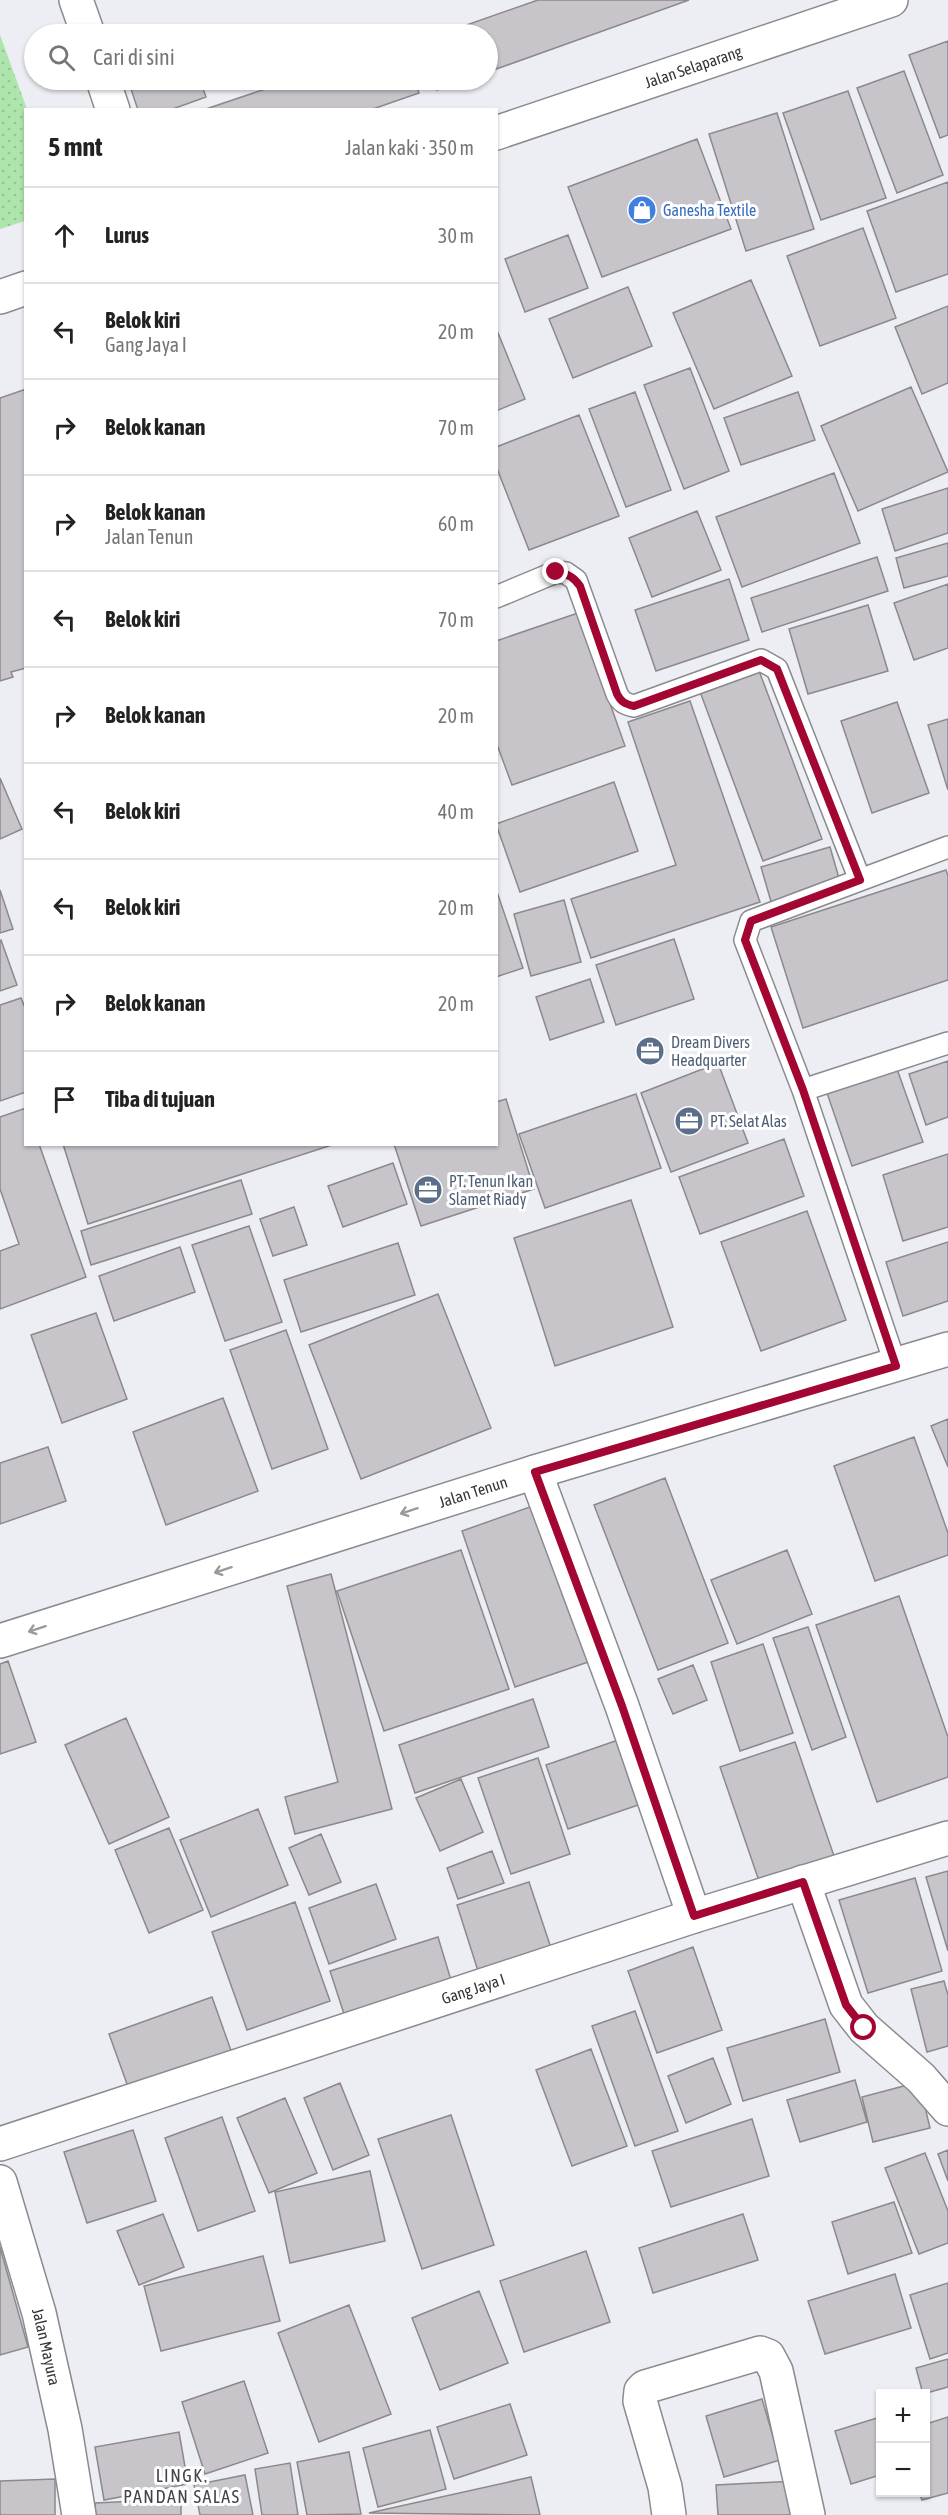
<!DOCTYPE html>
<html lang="id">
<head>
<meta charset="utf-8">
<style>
	body { margin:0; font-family:"Asap Condensed",sans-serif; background:#f2f2f2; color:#222 }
	.controls { position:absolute; right:18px; bottom:18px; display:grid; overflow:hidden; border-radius:0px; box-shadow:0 2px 4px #0004 }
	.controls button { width:54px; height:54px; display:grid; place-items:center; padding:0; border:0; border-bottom:2px solid #e0e0e0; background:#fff; color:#222; font:30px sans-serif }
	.stop { position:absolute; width:18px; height:18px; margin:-14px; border:4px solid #a30632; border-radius:50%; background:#fff }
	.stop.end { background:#a30632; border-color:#fff; box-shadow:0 2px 6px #0008 }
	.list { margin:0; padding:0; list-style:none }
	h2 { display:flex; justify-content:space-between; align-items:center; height:78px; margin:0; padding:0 24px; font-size:26px }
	h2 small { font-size:20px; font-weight:400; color:#767676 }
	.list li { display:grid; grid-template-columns:39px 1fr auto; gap:18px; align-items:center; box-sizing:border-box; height:96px; padding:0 24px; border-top:2px solid #e0e0e0 }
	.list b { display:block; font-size:22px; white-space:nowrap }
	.list p { margin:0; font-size:20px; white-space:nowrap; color:#767676 }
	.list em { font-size:20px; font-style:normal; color:#767676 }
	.icon { flex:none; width:33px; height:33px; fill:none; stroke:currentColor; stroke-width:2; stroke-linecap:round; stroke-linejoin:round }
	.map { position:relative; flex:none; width:948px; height:2515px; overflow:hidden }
	.search { position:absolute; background:#fff; box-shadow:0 2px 4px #0004; left:24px; top:24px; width:474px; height:66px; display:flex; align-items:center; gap:15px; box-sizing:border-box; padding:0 21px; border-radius:33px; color:#767676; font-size:22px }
	.panel { position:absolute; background:#fff; box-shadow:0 2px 4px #0004; left:24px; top:108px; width:474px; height:1038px; border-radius:0px }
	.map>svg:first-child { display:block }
	.green { fill:url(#green-dots) }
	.building { fill:#c8c5ca; stroke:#8c898d; stroke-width:1.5 }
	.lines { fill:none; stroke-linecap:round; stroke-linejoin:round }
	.lane-casing { stroke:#8a8b90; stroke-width:24 }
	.street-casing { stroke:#8a8b90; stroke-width:36 }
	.primary-casing { stroke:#8a8b90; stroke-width:36 }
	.lane { stroke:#fff; stroke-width:21 }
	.street { stroke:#fff; stroke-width:33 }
	.primary { stroke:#fff; stroke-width:33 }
	.oneway { stroke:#9a9a9b }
	.route { stroke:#a30632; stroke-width:8 }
	.labels { text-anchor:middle; stroke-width:6; stroke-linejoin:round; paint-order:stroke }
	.street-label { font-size:16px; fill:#353537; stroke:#fff }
	.shop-label { font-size:16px; fill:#366cbe; stroke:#fff; text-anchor:start }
	.service-label { font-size:16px; fill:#4e5e75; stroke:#fff; text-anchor:start }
	.neighbourhood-label { font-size:18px; letter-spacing:1.5px; fill:#434348; stroke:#fff }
</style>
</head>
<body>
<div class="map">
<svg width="948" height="2515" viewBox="0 0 948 2515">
	<defs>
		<pattern id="green-dots" width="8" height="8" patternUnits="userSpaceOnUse" patternTransform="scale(1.5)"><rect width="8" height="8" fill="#aee5ad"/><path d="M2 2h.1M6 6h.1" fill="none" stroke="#96c595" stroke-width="1.8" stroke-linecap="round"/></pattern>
	</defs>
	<rect width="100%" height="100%" fill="#edeef3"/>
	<!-- green -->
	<path class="green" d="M0,35L27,109L25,221L0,229Z"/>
	<!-- building -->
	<path class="building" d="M538,0H689L488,72V34H441Z
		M948,41V135L940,138L909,55Z
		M904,71L943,175L897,193L857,88Z
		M128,80H200L206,97L170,110H138Z
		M292,80H415L419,93L370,110H203Z
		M433,80H466L437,90Z
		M848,91L886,198L821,220L783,113Z
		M777,113L814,229L746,251L709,134Z
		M697,139L731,229L602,277L568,187Z
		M948,182V274L896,292L867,211Z
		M863,228L896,318L820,346L787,256Z
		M568,235L588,288L525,312L505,259Z
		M751,280L792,376L714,409L673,313Z
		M628,287L652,346L573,378L549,319Z
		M948,306V383L922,394L895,327Z
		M496,328L525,399L496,411Z
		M690,368L729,471L684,489L644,385Z
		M911,387L948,472L858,511L821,426Z
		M26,389V668L11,672L13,677L0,681V398Z
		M635,392L671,490L626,507L589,409Z
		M798,392L815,440L741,465L724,418Z
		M579,415L619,516L529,550L496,466V447Z
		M834,473L860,543L742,587L716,517Z
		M948,488V533L895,551L882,509Z
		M697,511L721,570L652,597L629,538Z
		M948,543V576L904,588L896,558Z
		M877,557L888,591L762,632L751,598Z
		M729,579L749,640L656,671L635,610Z
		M948,584V648L914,660L894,603Z
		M868,605L888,671L808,694L789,629Z
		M578,613L625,746L512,785L496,742V641Z
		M758,668L822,839L763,861L699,689Z
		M690,701L760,902L591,958L571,899L676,865L628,722Z
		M897,702L929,793L872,813L841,721Z
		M948,719V790L928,725Z
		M0,778L22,829L0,839Z
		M614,782L638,851L520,892L496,824Z
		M830,847L841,885L772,905L761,867Z
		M946,870L948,876V980L803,1028L771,927Z
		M496,889L523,968L496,977Z
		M0,890L13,929L0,933Z
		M564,900L581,962L531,976L514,914Z
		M674,939L694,999L616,1025L596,965Z
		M1,940L17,985L0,991V941Z
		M590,979L604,1022L550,1040L536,997Z
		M21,998L26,1010V1092L0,1101V1005Z
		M948,1061V1117L926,1125L909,1074Z
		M718,1063L748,1143L671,1172L641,1093Z
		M897,1069L923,1142L852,1166L827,1093Z
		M636,1094L661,1168L545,1208L519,1134Z
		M506,1099L534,1189L421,1226L394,1144H496V1102Z
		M26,1108V1144H39L86,1277L0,1309V1251L19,1244L0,1189V1117Z
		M784,1139L804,1196L700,1234L679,1177Z
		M63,1144H335L88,1224Z
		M948,1154V1227L903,1241L883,1175Z
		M393,1163L407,1204L343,1227L328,1186Z
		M241,1180L252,1214L91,1265L81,1231Z
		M631,1200L673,1327L555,1366L514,1238Z
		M294,1207L307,1245L273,1256L260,1219Z
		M807,1211L846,1320L761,1351L721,1242Z
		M249,1226L282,1322L225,1341L192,1245Z
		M948,1242V1301L903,1316L886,1262Z
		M398,1243L415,1295L301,1332L284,1280Z
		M180,1247L195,1292L114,1321L99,1276Z
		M438,1294L491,1428L361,1479L309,1345Z
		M96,1313L127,1399L62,1423L31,1335Z
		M286,1330L328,1449L272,1469L230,1350Z
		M223,1398L258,1491L166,1525L133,1432Z
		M948,1419V1467L931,1426Z
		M914,1437L948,1533V1555L875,1581L834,1466Z
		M48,1447L66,1501L0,1524V1463Z
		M665,1478L728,1643L658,1670L594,1505Z
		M544,1502L597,1659L515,1687L462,1531Z
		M461,1550L509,1689L384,1731L337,1591Z
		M787,1550L812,1614L737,1644L711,1580Z
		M331,1574L392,1809L295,1834L285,1797L338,1782L287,1586Z
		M899,1596L948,1737V1777L877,1802L816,1625Z
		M808,1627L846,1737L812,1750L773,1638Z
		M763,1644L793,1733L740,1751L711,1662Z
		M8,1661L36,1742L0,1754V1664Z
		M693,1665L707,1700L673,1714L658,1679Z
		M533,1699L549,1747L415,1793L399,1745Z
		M126,1718L169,1817L109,1844L65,1745Z
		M621,1739L644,1803L568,1829L546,1765Z
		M795,1742L834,1856L759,1881L720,1767Z
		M538,1758L570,1854L511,1874L478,1778Z
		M461,1779L483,1832L440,1851L416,1798Z
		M258,1809L288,1885L211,1917L180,1840Z
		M169,1828L203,1910L149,1933L115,1850Z
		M321,1834L341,1882L309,1895L289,1848Z
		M492,1851L504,1883L458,1899L447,1868Z
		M948,1871V1951L926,1877Z
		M915,1878L942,1971L868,1993L839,1900Z
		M529,1882L552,1951L479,1974L457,1905Z
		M376,1884L396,1939L329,1964L309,1908Z
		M295,1902L330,2001L247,2030L212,1932Z
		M438,1937L454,1990L347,2023L330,1971Z
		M693,1947L722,2030L657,2053L628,1971Z
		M944,1981L948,1995V2046L927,2052L911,1989Z
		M212,1997L234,2059L131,2095L109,2034Z
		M635,2011L678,2131L635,2146L592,2026Z
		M825,2019L840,2072L743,2101L727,2048Z
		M591,2049L627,2146L572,2166L536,2070Z
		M713,2058L731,2104L686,2123L668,2076Z
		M855,2080L867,2122L800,2142L787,2100Z
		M919,2082L930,2128L873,2142L862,2097Z
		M340,2083L369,2155L333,2170L304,2098Z
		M285,2098L317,2173L269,2193L237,2118Z
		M451,2115L494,2245L422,2269L378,2139Z
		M222,2117L255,2211L198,2231L165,2138Z
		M752,2119L769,2176L671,2207L652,2151Z
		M133,2130L156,2201L87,2223L64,2152Z
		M948,2150V2181L938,2154Z
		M925,2153L948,2211V2243L919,2254L885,2168Z
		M370,2171L385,2241L290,2263L275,2192Z
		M894,2202L912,2253L848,2274L832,2222Z
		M163,2214L184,2267L139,2285L117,2231Z
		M743,2214L758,2260L653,2293L639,2248Z
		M0,2247L28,2347L0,2355Z
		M586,2251L610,2322L524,2352L500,2281Z
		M263,2256L280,2321L161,2351L144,2286Z
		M895,2274L911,2328L825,2354L808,2301Z
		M948,2283V2353L930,2359L910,2295Z
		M479,2291L508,2363L440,2390L412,2318Z
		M349,2305L391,2414L319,2442L278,2333Z
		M948,2359V2387L923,2394L916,2368Z
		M244,2381L268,2453L205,2474L182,2402Z
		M762,2399L780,2460L724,2477L706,2416Z
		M510,2404L527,2455L454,2479L437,2427Z
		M880,2417V2475L851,2484L835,2431Z
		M948,2417V2493L922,2500L919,2492H926V2424Z
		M430,2430L446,2489L378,2507L363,2448Z
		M179,2432L188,2484L104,2500L95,2447Z
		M349,2452L361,2514L307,2515L297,2462Z
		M290,2463L298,2515H262L255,2469Z
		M245,2475L253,2515H200L194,2485Z
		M531,2477L540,2515L369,2513Z
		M55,2479V2515H0V2481Z
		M795,2481L797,2515H718L716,2485Z
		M181,2499V2515H95V2503Z"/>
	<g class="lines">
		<!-- lane casing -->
		<g class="lane-casing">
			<path id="lane" d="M496,597L556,572L566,573L576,580L617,694C621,702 625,704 634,706L761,660L777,669L860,880L948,847
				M860,880L751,921L745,940L803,1090L896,1366
				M803,1090L948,1043"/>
		</g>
		<!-- street casing -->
		<g class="street-casing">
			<g id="street">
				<path d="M76,0L88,34"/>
				<path d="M103,80L113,110"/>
				<path d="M535,1472L622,1706L694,1916"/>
				<path id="s1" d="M0,1641L535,1472L948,1349"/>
				<path d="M803,1882L846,2005L864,2028L921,2078L948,2109"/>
				<path id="s2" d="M0,2144L694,1916L948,1838"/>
				<path id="s3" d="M0,2182L39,2313L65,2429L79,2515"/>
				<path d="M669,2515L665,2487L640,2401L641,2391L645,2387L760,2353L768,2356L776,2371L808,2515"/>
			</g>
		</g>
		<!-- primary casing -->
		<g class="primary-casing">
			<g id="primary">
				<path id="s4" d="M496,133L891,0"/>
				<path d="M0,297L26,288"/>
			</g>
		</g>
		<!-- lane -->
		<use href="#lane" class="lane"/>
		<!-- street -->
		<use href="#street" class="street"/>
		<!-- primary -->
		<use href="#primary" class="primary"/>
	</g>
	<!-- one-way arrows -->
	<defs><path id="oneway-shaft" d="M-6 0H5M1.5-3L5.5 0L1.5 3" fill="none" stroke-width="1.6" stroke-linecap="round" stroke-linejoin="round" transform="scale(1.5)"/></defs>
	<g class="oneway">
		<use href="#oneway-shaft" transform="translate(409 1511) rotate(162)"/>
		<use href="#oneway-shaft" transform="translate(223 1570) rotate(162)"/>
		<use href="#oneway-shaft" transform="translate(37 1629) rotate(162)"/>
	</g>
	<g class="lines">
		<!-- route -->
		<path class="route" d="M556,572C567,573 574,577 580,586L617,694C621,702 625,704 634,706L761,660L777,669L860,880L751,921L745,940L803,1090L896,1366L535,1472L622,1706L694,1916L803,1882L846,2005L864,2028"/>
	</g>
	<!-- icons -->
	<defs>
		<g id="shop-disc" transform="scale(1.5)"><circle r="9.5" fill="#3f7fe0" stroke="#fff"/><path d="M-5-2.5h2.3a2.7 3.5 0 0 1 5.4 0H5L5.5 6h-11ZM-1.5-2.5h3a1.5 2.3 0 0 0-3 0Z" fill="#fff"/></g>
		<g id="office-disc" transform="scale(1.5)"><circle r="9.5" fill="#5c6f8a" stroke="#fff"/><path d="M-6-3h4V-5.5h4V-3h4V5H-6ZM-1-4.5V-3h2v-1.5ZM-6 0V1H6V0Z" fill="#fff"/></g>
	</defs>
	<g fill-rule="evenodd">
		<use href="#shop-disc" x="642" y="210"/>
		<use href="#office-disc" x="650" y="1051"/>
		<use href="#office-disc" x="689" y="1121"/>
		<use href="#office-disc" x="428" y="1190"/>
	</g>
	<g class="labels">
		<!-- street labels -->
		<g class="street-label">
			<text dy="6" stroke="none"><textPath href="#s4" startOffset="208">Jalan Selaparang</textPath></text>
			<text dy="6" stroke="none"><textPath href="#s1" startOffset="496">Jalan Tenun</textPath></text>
			<text dy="6" stroke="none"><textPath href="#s2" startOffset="498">Gang Jaya I</textPath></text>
			<text dy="6" stroke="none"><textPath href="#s3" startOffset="171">Jalan Mayura</textPath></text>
		</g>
		<!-- shop labels -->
		<g class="shop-label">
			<text x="663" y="216">Ganesha Textile</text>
		</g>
		<!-- service labels -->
		<g class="service-label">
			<text x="671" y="1048">Dream Divers<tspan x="671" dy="18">Headquarter</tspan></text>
			<text x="710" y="1127">PT. Selat Alas</text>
			<text x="449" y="1187">PT. Tenun Ikan<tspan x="449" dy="18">Slamet Riady</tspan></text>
		</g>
		<!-- neighbourhood labels -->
		<g class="neighbourhood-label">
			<text x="182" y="2482">LINGK.<tspan x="182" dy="21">PANDAN SALAS</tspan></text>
		</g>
	</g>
</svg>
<div class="controls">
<button>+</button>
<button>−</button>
</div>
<div class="stop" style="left:864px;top:2028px"></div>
<div class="stop end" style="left:556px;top:572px"></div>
<div class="search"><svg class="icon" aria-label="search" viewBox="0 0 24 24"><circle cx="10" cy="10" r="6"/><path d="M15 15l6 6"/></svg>Cari di sini</div>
<section class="panel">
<h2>5 mnt<small>Jalan kaki · 350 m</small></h2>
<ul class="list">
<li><svg class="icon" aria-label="ahead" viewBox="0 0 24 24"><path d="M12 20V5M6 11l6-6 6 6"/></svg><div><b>Lurus</b></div><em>30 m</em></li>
<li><svg class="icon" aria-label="left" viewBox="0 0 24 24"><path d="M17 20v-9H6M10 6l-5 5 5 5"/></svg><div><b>Belok kiri</b><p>Gang Jaya I</p></div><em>20 m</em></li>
<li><svg class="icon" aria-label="right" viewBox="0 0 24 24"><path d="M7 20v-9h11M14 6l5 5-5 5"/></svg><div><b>Belok kanan</b></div><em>70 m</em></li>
<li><svg class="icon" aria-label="right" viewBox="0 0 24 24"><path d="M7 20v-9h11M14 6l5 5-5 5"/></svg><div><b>Belok kanan</b><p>Jalan Tenun</p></div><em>60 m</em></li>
<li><svg class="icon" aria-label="left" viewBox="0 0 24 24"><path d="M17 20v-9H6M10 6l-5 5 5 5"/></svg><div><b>Belok kiri</b></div><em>70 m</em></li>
<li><svg class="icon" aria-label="right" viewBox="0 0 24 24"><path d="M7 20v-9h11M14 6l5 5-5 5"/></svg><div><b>Belok kanan</b></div><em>20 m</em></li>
<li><svg class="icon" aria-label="left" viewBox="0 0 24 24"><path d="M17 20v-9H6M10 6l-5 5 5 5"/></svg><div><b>Belok kiri</b></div><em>40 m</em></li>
<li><svg class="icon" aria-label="left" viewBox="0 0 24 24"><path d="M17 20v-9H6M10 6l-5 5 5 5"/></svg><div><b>Belok kiri</b></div><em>20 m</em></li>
<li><svg class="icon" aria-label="right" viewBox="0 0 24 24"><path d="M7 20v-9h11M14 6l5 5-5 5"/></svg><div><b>Belok kanan</b></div><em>20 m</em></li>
<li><svg class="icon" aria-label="arrive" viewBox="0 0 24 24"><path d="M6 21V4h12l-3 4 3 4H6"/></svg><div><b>Tiba di tujuan</b></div></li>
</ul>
</section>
</div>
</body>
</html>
